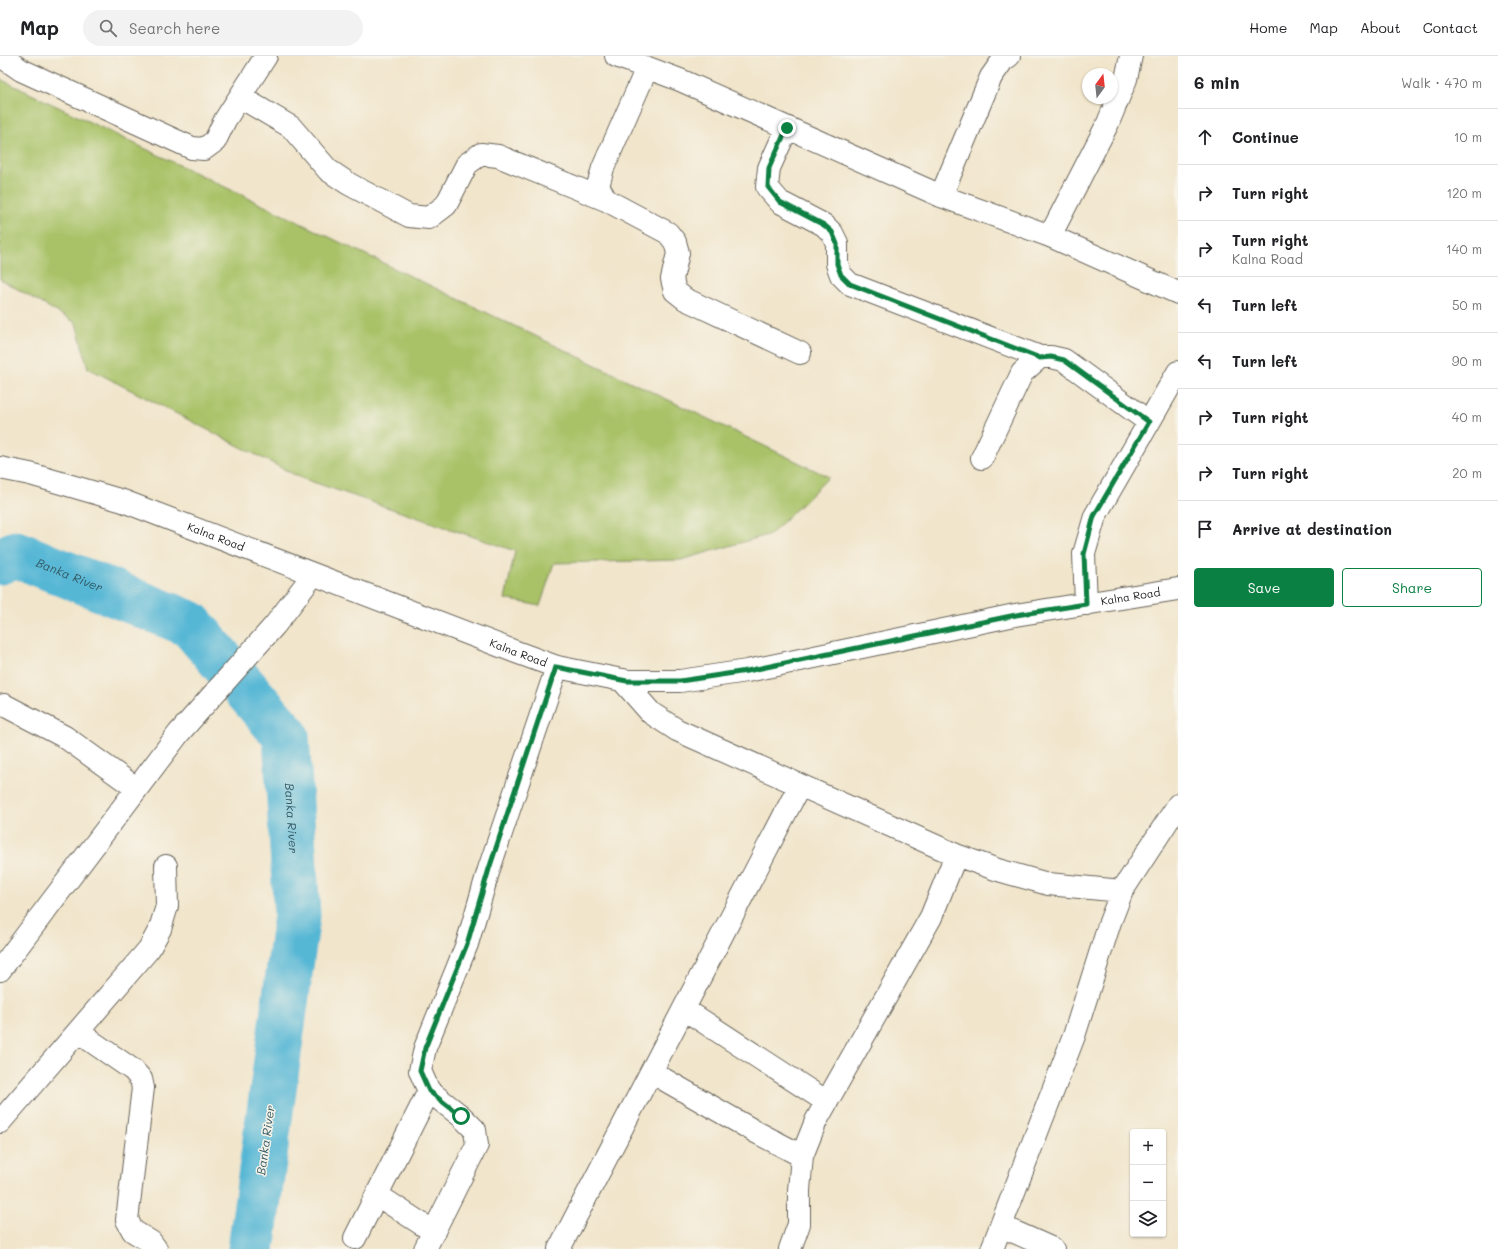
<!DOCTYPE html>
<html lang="en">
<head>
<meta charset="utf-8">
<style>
	body { margin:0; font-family:Mali,sans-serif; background:#f2f2f2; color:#202124 }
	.controls { position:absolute; right:12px; bottom:12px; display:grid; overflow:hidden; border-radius:4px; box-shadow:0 1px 3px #0004 }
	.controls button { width:36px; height:36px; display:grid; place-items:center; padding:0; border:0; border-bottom:1px solid #e0e0e0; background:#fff; color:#202124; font:20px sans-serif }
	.compass { position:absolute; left:1082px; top:12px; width:36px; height:36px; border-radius:50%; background:#fff; box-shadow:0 1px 3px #0004; rotate:15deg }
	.stop { position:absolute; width:12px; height:12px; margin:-9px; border:3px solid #0b8043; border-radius:50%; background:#fff }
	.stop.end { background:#0b8043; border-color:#fff; box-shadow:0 1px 4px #0008 }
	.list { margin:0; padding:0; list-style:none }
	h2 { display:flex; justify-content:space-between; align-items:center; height:52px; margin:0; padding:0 16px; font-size:17px }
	h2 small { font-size:13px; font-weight:400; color:#757577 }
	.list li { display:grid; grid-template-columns:26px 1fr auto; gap:12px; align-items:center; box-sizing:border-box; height:56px; padding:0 16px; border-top:1px solid #e0e0e0 }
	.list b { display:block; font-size:15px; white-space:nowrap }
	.list p { margin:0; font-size:13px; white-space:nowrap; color:#757577 }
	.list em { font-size:13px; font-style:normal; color:#757577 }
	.actions { display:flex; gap:8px; padding:12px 16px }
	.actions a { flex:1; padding:9px 0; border:1px solid #0b8043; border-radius:4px; text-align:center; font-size:14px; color:#0b8043 }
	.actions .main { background:#0b8043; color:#fff }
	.icon { flex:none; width:22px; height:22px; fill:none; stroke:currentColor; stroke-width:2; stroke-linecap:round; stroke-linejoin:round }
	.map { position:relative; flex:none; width:1178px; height:1193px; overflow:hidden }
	header { display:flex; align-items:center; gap:24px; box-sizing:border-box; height:56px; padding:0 20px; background:#fff; border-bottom:1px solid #e0e0e0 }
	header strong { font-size:19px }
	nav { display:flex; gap:22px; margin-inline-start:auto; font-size:14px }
	.search { width:280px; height:36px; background:#f2f2f2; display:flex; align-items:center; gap:10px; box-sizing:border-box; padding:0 14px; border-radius:22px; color:#757577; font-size:15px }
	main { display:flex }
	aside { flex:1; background:#fff }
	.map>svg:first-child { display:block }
	.green { fill:#a9c268; stroke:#626f42 }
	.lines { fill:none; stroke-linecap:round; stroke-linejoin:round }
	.river { stroke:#57b7d5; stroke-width:47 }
	.minor-casing { stroke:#676259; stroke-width:24 }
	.primary-casing { stroke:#676259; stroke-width:24 }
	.minor { stroke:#fff; stroke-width:22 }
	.primary { stroke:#fff; stroke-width:22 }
	.route { stroke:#0b8043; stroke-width:5 }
	.labels { text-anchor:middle; stroke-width:3; stroke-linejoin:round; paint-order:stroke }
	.street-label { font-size:11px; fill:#1c1c1c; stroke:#f7f3e8 }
	.water-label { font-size:12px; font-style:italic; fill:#345a66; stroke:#f7f3e8 }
</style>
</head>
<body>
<header>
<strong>Map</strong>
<div class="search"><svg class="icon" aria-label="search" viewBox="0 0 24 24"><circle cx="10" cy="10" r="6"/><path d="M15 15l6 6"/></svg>Search here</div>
<nav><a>Home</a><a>Map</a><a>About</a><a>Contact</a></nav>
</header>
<main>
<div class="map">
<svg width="1178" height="1193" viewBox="0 0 1178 1193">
	<rect width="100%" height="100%" fill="#f7f3e8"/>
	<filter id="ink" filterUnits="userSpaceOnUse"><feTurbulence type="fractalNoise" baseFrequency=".025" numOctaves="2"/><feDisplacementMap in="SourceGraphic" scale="8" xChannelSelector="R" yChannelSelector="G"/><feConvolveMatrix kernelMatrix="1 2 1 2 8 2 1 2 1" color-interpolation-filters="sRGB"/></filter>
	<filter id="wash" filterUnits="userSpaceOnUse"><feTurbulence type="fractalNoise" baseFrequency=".012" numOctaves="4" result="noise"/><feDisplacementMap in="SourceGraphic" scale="16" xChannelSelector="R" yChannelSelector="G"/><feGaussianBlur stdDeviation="0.9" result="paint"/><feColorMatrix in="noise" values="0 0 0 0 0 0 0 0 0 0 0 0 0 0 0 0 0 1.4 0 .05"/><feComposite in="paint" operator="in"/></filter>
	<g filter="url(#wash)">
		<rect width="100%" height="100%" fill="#f1e5cb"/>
		<!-- green -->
		<path class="green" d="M0,23L829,421L771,478L681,504L554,507L540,550L505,543L515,495L301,422L88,312L76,267L0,223Z"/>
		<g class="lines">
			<!-- river -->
			<path class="river" id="s1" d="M0,505L16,498L190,568L286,680L297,860L251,1193"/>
		</g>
	</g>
	<g filter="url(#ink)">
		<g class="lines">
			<!-- minor casing -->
			<g class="minor-casing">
				<path id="minor" d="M1,0L21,14L192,92L204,93L215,85L225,64L266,0
					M616,0L680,24L941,140L1050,180L1178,237
					M647,12L603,112L598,130L606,144L668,177L675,186L678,197L672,223L675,235L685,243L800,297
					M240,41L291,71L328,114L349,128L409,160L429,162L446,149L467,108L481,98L498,100L606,144
					M787,72L769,112L767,131L780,146L824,169L832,177L837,187V208L841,219L850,228L1040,301
					M941,140L991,21L1003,4L1009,0
					M1050,180L1108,67L1126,23L1131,0
					M982,402L1022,317L1040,301H1051L1064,304L1149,366
					M1086,548L1084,498L1095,460L1178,316
					M622,624L651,657L677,674L956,799L998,814L1048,828L1122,835
					M4,649L65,681L136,732
					M0,914L179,677L275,569L313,519
					M684,953L827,1046
					M78,976L133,1014L141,1023L143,1032L127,1164L133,1175L151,1186L156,1193
					M651,1016L756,1076L802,1100
					M0,1066L149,893L160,873L167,850L166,810
					M377,1139L434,1176
					M1001,1170L1053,1193
					M355,1182L429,1035
					M425,1193L477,1089L475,1074L461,1060L429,1035L420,1015L425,992L467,888L489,813L557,611
					M559,1193L800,729
					M790,1193L799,1168V1134L802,1100L816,1065L931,861L956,799
					M992,1193L1074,980L1110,866L1122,835L1178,749"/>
			</g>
			<!-- primary casing -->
			<g class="primary-casing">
				<g id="primary">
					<path id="s2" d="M0,412L30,418L123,445L516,596L557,611L627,625H680L747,615L1015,559L1178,533"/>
				</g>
			</g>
			<!-- minor -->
			<use href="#minor" class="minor"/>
			<!-- primary -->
			<use href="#primary" class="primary"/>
		</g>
	</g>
	<g class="lines" filter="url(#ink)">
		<!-- route -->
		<path class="route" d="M461,1060L429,1035L420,1015L425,992L467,888L489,813L556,611L627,625H680L747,615L1016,559L1086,548L1084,498L1094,460L1149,366L1064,304L1051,301L1040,302L850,228L841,219L837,208V188L832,176L824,169L780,146L768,131L769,112L787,72"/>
	</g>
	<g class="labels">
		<!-- street labels -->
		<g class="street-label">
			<text dy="4" stroke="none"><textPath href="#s2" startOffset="227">Kalna Road</textPath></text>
			<text dy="4" stroke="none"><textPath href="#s2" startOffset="1175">Kalna Road</textPath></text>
			<text dy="4" stroke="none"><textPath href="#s2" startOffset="551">Kalna Road</textPath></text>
		</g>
		<!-- water labels -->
		<g class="water-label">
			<text dy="4" stroke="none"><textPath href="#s1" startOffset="75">Banka River</textPath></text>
			<text dy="4" stroke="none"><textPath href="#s1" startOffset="435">Banka River</textPath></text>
			<text transform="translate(266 1084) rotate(-82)" y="4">Banka River</text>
		</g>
	</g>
</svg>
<div class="controls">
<button>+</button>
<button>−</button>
<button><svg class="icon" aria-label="layers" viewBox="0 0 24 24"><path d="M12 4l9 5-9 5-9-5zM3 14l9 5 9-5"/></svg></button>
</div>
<svg class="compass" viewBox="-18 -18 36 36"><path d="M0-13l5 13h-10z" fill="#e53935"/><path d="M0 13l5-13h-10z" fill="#757577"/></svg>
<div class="stop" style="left:461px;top:1060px"></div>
<div class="stop end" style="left:787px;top:72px"></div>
</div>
<aside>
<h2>6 min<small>Walk · 470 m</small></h2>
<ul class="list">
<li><svg class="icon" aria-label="ahead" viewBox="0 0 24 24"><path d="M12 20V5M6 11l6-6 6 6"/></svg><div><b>Continue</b></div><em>10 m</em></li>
<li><svg class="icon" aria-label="right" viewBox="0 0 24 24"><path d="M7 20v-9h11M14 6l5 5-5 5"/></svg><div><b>Turn right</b></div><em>120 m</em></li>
<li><svg class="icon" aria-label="right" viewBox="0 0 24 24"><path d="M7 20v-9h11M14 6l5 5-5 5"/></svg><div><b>Turn right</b><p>Kalna Road</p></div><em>140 m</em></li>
<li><svg class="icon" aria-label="left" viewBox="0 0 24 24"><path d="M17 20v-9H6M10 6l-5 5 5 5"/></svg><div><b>Turn left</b></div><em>50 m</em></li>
<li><svg class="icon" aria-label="left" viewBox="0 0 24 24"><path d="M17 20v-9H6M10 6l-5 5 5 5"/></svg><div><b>Turn left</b></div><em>90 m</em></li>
<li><svg class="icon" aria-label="right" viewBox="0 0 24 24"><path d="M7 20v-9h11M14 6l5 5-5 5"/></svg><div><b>Turn right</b></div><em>40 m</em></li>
<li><svg class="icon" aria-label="right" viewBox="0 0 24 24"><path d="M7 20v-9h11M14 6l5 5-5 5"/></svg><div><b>Turn right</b></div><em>20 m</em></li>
<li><svg class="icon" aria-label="arrive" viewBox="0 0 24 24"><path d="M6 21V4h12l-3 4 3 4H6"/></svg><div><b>Arrive at destination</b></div></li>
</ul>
<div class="actions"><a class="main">Save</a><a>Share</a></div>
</aside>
</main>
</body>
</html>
